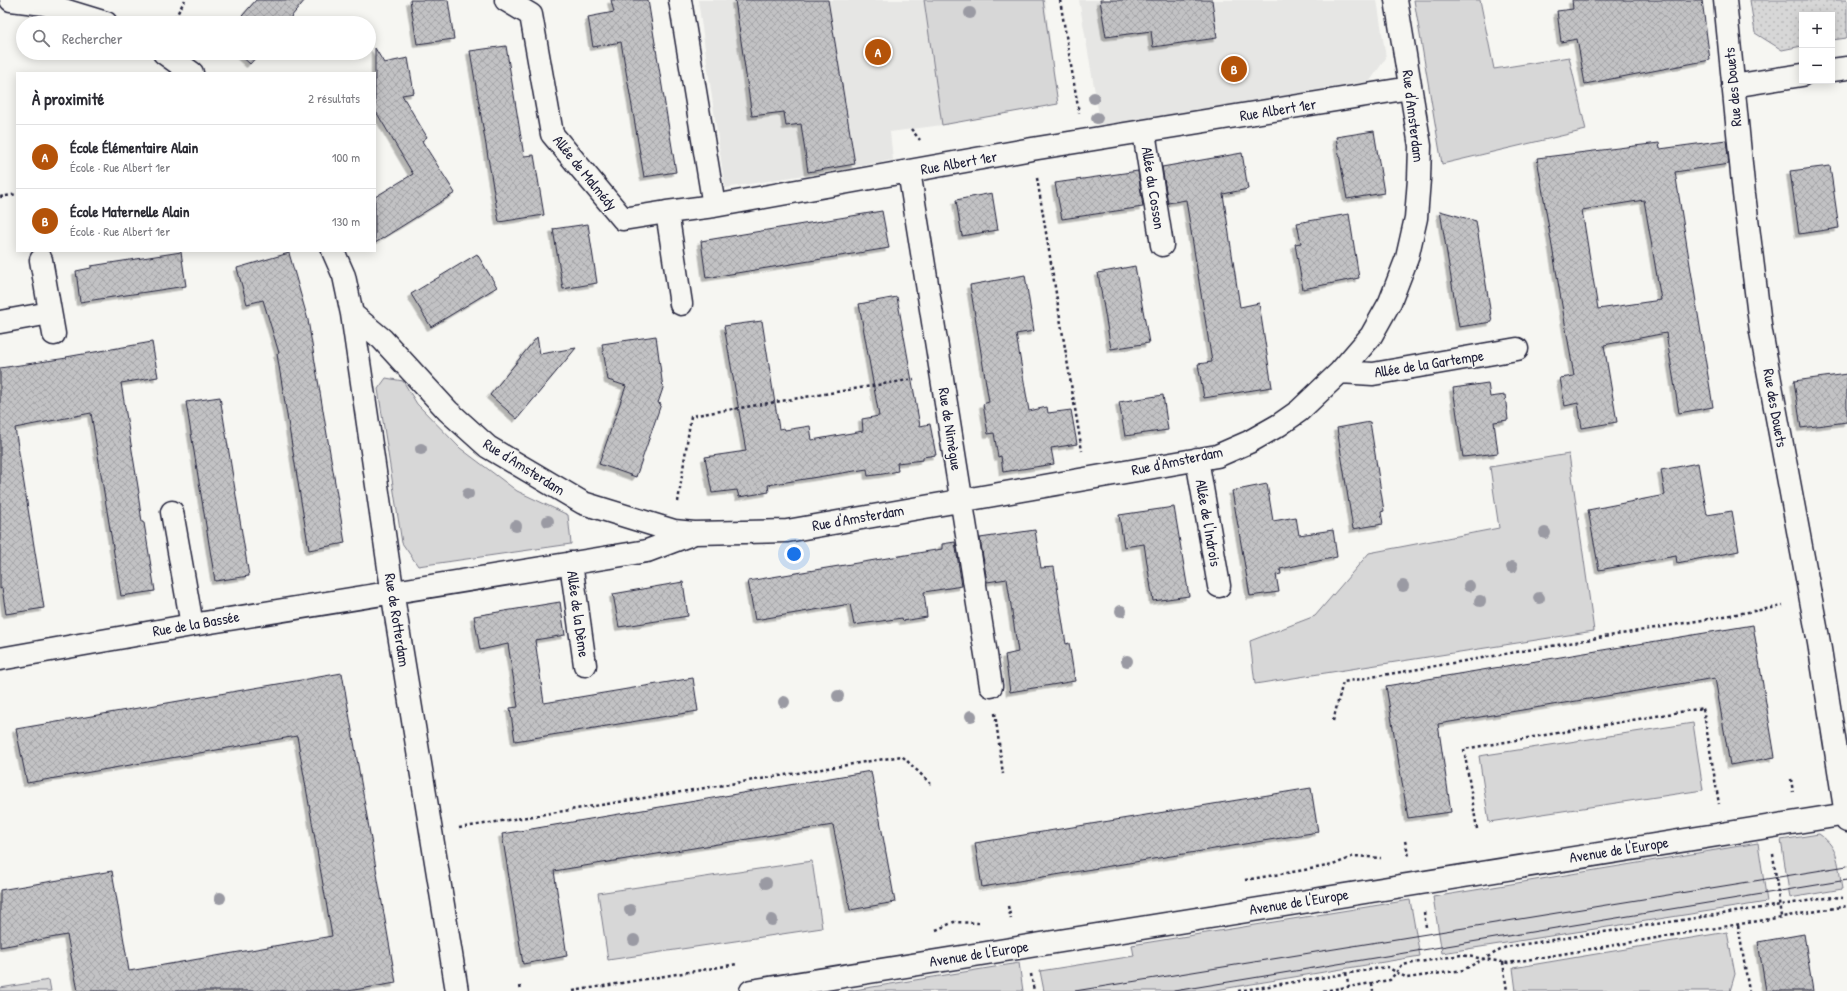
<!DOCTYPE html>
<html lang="fr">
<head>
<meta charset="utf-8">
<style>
	body { margin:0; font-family:"Patrick Hand",sans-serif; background:#f2f2f3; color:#2b2b33 }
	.controls { position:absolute; right:12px; top:12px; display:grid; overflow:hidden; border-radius:0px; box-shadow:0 2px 10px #0003 }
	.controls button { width:36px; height:36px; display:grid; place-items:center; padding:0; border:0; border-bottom:1px solid #e1e1e2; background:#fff; color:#2b2b33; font:20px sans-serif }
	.you { position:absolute; left:794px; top:554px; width:14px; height:14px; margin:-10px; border:3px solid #fff; border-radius:50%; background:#1a73e8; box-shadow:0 0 0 6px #1a73e833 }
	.badge { display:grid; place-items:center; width:26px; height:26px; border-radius:50%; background:#b45309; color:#fff; font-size:13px; font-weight:700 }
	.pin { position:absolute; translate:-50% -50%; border:2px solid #fff; box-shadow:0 1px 4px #0006 }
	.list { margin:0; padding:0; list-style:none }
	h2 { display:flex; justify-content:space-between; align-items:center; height:52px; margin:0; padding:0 16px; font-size:17px }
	h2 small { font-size:13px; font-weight:400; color:#7c7c81 }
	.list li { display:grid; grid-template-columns:26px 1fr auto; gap:12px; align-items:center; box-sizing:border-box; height:64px; padding:0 16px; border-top:1px solid #e1e1e2 }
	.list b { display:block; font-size:15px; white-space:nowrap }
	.list p { margin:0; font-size:13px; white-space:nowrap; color:#7c7c81 }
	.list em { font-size:13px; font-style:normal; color:#7c7c81 }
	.icon { flex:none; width:22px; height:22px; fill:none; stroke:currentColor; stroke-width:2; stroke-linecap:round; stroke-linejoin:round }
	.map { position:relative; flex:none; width:1847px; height:991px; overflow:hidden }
	.search { position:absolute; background:#fff; box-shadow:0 2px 10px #0003; left:16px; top:16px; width:360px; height:44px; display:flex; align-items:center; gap:10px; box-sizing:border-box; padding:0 14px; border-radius:22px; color:#7c7c81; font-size:15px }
	.panel { position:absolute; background:#fff; box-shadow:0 2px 10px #0003; left:16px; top:72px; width:360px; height:180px; border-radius:0px }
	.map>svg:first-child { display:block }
	.built { fill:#e6e6e4 }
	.green { fill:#d7d7d7; stroke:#7c7c89 }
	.park { fill:url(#park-dots); stroke:#7c7c89 }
	.building { fill:url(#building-cross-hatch); stroke:#22223b; fill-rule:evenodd; filter:url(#shadow) }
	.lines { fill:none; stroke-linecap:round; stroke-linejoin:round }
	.minor-casing { stroke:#22223b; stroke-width:25 }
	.path { stroke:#22223b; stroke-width:2.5; stroke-dasharray:3 3; stroke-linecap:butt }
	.minor { stroke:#f6f6f2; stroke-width:22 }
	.tram { stroke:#22223b; stroke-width:1 }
	.tree { fill:#9a9aa3 }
	.labels { text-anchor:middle; stroke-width:3; stroke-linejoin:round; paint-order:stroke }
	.street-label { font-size:15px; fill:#22223b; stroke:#f6f6f2 }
</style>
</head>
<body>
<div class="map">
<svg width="1847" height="991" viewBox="0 0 1847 991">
	<defs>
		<pattern id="park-dots" width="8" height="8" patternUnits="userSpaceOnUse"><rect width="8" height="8" fill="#d7d7d7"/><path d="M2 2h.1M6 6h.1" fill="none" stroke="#b8b8b9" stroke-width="1.8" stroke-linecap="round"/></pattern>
		<pattern id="building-cross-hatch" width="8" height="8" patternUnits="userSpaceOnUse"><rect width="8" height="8" fill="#c2c2c4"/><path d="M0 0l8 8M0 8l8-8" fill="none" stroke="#a6a6a9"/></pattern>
		<filter id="shadow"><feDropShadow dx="-3.5" dy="3.5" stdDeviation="0" flood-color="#0004"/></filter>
	</defs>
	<rect width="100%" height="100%" fill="#f6f6f2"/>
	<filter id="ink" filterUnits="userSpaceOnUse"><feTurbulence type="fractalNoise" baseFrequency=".025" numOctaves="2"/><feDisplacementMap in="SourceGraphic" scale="8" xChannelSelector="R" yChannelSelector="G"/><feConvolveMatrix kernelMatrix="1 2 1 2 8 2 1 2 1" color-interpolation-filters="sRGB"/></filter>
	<g filter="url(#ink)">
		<!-- built -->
		<path class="built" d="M698,0H1045L1058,104L942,125L890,132L893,160L725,188Z
			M1079,0H1377L1386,58L1370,81L1101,127Z"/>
		<!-- green -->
		<path class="green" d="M924,0H1043L1058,104L942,125Z
			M1414,0H1480L1494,69L1569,57L1586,130L1442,164Z
			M386,378L403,381L417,404L460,448L517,491L568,515L571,544L418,566L402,543L378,389Z
			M1569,454L1594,631L1255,684L1250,641L1315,616L1369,553L1499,528L1490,467Z
			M1693,723L1703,790L1489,822L1479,756Z
			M1819,834C1840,848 1838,866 1842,889L1790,898L1781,840Z
			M1758,843L1767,902L1442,953L1433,897Z
			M812,861L822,928L608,960L598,893Z
			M1410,900L1420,956L1210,991H1044L1040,971L1134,956L1132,945Z
			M1727,932L1735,974L1730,991H1516L1513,968Z
			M1019,963L1023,991H848Z
			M49,980L51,991H0V988Z"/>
		<!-- park -->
		<path class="park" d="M1750,0H1847V38L1832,40V15H1802V46L1782,50L1755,33Z"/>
		<!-- building -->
		<path class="building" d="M256,0H305L286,23H236Z
			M410,0H448L454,39L417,44Z
			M611,0H648L676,172L644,177L621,42L593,47L588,17L614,12Z
			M735,0H828L855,164L808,172L801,124L786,126L784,112L752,116Z
			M1100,0H1212L1217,38L1153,47L1151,31L1106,37Z
			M1572,0H1702L1710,60L1585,84L1577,39L1561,42L1557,11L1573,9Z
			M506,46L524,156L534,155L544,215L499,222L470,51Z
			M375,48L384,63L408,58L414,93L402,95L427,137L422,141L455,193L375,243V197L413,174L375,110Z
			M238,53H260L250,64Z
			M1374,131L1384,193L1347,199L1336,137Z
			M1726,140L1729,164L1675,172L1713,407L1679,413L1666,333L1604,345L1617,422L1582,428L1578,403L1565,406L1560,378L1574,376L1537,158L1659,143L1660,149ZM1644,200L1661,300L1598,309L1582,210Z
			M1242,153L1248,189L1223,194L1240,307L1259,303L1272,387L1204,398L1198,364L1212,362L1186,200L1168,203L1162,167Z
			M1830,166L1839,228L1799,234L1790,171Z
			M1138,171L1143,207L1062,219L1055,183Z
			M992,193L998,230L962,236L956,200Z
			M882,211L889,248L706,278L701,241Z
			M1440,211L1476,221L1492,322L1459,327Z
			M1349,214L1359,278L1303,289L1295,244L1301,243L1297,223Z
			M588,224L597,283L563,289L553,229Z
			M181,252L186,286L80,302L76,271L91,268V266Z
			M289,253L308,320L345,543L309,550L277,354L279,353L263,300L247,304L237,268Z
			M477,254L497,287L431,327L411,294Z
			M1135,266L1149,343L1111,349L1098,273Z
			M1025,275L1034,331L1016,334L1029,411L1047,407L1048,413L1071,410L1077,444L1051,448L1054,464L1003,472L1001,456L998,457L994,433L988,434L983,404L989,402L970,285Z
			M897,297L920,426L930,424L936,455L923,457V460L897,463L898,471L883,474L868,476L867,469L768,485L769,492L739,497L737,490L712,493L705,457L746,451L724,326L762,321L779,429L784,428L785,430L810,426L812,440L863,431L862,419L879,416L859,304Z
			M656,336L663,388L658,403L661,404L636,477L599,464L626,386L608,380L602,344Z
			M537,337L540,354L576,348L517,419L490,395Z
			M152,342L158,377L121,383L139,493L138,494L142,522L144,523L155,591L121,596L91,413L15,428L44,608L6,614L2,588L0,589V368L67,358L66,357Z
			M1847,374V422L1801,428L1794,381Z
			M1488,383L1490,397L1505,395L1508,420L1494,422L1498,453L1463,457L1453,388Z
			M1163,395L1168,430L1125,436L1119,402Z
			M220,397L249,576L215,581L186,402Z
			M1370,422L1384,511L1381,512L1383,524L1353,529L1337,428Z
			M1698,463L1707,515L1732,511L1739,551L1677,563L1676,556L1599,570L1588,510L1665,495L1661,470Z
			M1267,484L1273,521L1296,517L1299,535L1333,530L1337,557L1280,569L1281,574L1276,575L1279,592L1250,596L1232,491Z
			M1174,507L1189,596L1153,601L1144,544L1124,547L1119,515Z
			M1035,530L1041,568L1054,567L1066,644L1069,643L1075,681L1010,692L1005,655L1018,652L1007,579L987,582L980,538Z
			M955,542L962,586L924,592L927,617L903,621L902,618L854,625L850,604L755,620L748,581L942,549V544Z
			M683,582L688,616L619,627L613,594Z
			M560,602L565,635L535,640L544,703L693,678L698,711L515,741L510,708L518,707L508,644L480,650L474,616Z
			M1753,625L1775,757L1730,765L1715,678L1438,724L1451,812L1408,818L1386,686Z
			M342,673L396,983L348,991H78L67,935L0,947V890L112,871L129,971L332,936L297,736L27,783L16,729Z
			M871,771L895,902L850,910L833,825L554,871L567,956L523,964L502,834Z
			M1311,788L1318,832L982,887L975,843Z
			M1804,934L1813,991H1766L1758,942Z"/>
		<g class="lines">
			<!-- minor casing -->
			<g class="minor-casing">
				<path id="minor" d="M11,0L44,4L106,23
					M506,0L531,15L552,134L623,219L667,212L681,304
					M680,0L714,206
					M1725,0L1744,194L1761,332L1819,643L1847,821
					M164,53L192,73
					M1832,70L1847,68
					M1733,86L1802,75
					M1144,132L1162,245
					M909,171L991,686
					M667,212L714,206L1032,149L1410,88
					M333,251L344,276L352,314L396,616L457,991
					M41,260L54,334
					M352,314L382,339L448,411L488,447L583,503L674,531L694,533L787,531L1217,456L1249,442L1279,425L1299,411L1340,372L1371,336L1390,302L1407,258L1416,218L1419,179L1420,146L1396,0
					M0,322L50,313
					M1340,372L1373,374L1517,349
					M1197,459L1219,586
					M172,512L192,625
					M571,563L585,665
					M0,659L192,625L647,551L692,534
					M751,991L1847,814"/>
			</g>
			<!-- path -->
			<path class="path" d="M1060,0L1079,113
				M172,23L185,0
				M911,129L920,140
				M1037,178L1082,451
				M0,197L17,194
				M678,502L691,416L914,379
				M995,713L1003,774
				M1333,721L1343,682L1783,606
				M1791,779L1793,792
				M459,828L902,756L932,785
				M1477,829L1464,749L1703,708L1719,804
				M1405,841L1409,856
				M1773,854L1781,917
				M1245,880L1333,865L1354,856L1381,858
				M1008,906L1011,919
				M1424,912L1426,927
				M1738,925L1749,991
				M936,930L954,922L979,923
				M1503,962L1507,991
				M1346,973L1349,987
				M1031,974L1034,991
				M1372,983L1373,991
				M520,986L521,991
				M573,991L738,964
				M1238,991L1387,967L1407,978L1463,970L1506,947L1833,897L1843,898
				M1323,991L1390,980L1402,965L1461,955L1508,963L1847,906"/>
			<!-- minor -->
			<use href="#minor" class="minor"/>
			<!-- tram -->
			<path class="tram" d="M1075,991L1847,866
				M1174,991L1847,880"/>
		</g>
		<!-- trees -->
		<g class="tree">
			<circle cx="970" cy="13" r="6"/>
			<circle cx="1094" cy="98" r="6"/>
			<circle cx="1097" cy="118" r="6"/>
			<circle cx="421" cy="449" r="6"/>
			<circle cx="468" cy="494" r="6"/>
			<circle cx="548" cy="521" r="6"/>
			<circle cx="516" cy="526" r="6"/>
			<circle cx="1545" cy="533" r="6"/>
			<circle cx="1512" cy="567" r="6"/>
			<circle cx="1403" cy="586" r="6"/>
			<circle cx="1469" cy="586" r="6"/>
			<circle cx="1539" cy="598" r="6"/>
			<circle cx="1480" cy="601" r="6"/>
			<circle cx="1121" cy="611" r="6"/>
			<circle cx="1127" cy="661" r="6"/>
			<circle cx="838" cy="696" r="6"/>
			<circle cx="784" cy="702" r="6"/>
			<circle cx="971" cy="716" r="6"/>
			<circle cx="766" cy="883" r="6"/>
			<circle cx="220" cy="898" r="6"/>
			<circle cx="630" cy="910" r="6"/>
			<circle cx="772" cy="920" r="6"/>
			<circle cx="634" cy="940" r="6"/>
		</g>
	</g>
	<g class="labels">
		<!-- street labels -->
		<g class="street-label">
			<text transform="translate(1733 87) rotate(-95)" y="5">Rue des Douets</text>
			<text transform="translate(1278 110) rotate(-9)" y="5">Rue Albert 1er</text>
			<text transform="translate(1413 116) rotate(83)" y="5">Rue d'Amsterdam</text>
			<text transform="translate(959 163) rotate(-10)" y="5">Rue Albert 1er</text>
			<text transform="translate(585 173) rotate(51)" y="5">Allée de Malmédy</text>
			<text transform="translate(1153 188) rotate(81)" y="5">Allée du Cosson</text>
			<text transform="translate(1429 364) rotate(-9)" y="5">Allée de la Gartempe</text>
			<text transform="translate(1775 408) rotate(80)" y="5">Rue des Douets</text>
			<text transform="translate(950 429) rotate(81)" y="5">Rue de Nimègue</text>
			<text transform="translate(1177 461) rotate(-12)" y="5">Rue d'Amsterdam</text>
			<text transform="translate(524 467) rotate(32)" y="5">Rue d'Amsterdam</text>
			<text transform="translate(858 518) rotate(-10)" y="5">Rue d'Amsterdam</text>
			<text transform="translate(1208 523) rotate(80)" y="5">Allée de l'Indrois</text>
			<text transform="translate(578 614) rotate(82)" y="5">Allée de la Dème</text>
			<text transform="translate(397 620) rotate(81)" y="5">Rue de Rotterdam</text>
			<text transform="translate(196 624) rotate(-10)" y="5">Rue de la Bassée</text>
			<text transform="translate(1619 850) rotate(-9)" y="5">Avenue de l'Europe</text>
			<text transform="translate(1299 902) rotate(-9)" y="5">Avenue de l'Europe</text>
			<text transform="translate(979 954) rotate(-9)" y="5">Avenue de l'Europe</text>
		</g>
	</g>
</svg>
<div class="controls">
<button>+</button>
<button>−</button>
</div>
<div class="you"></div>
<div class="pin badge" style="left:878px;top:52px">A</div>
<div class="pin badge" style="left:1234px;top:69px">B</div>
<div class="search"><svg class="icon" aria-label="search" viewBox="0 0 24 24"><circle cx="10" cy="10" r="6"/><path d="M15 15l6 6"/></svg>Rechercher</div>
<section class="panel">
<h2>À proximité<small>2 résultats</small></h2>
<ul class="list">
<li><span class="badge">A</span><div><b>École Élémentaire Alain</b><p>École · Rue Albert 1er</p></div><em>100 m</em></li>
<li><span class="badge">B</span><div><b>École Maternelle Alain</b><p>École · Rue Albert 1er</p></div><em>130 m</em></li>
</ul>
</section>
</div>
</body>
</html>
